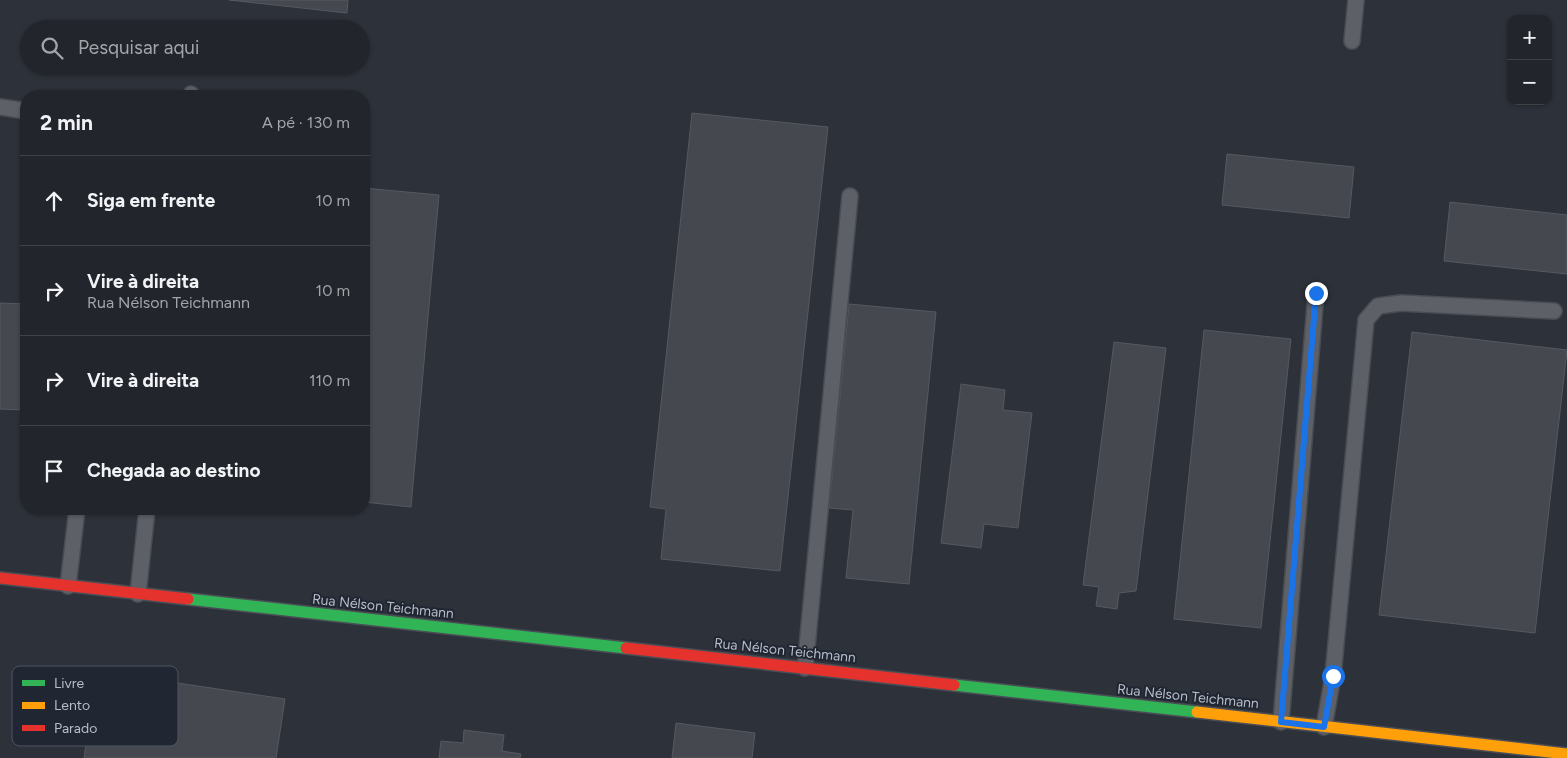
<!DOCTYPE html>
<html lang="pt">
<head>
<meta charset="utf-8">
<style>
	body { margin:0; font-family:Figtree,sans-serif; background:#2e3137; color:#f1f3f6 }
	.controls { position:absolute; right:15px; top:15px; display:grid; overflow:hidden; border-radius:10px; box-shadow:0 1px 4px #0004 }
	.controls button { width:45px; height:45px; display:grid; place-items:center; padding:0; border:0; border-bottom:1px solid #3f4247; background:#22252b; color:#f1f3f6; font:25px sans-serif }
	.stop { position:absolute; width:15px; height:15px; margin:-11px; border:4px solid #1a73e8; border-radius:50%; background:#fff }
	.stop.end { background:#1a73e8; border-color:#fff; box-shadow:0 1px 5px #0008 }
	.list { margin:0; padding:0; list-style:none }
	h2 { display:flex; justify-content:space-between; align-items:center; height:65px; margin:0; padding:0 20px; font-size:21px }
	h2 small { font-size:16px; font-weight:400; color:#a2a5a9 }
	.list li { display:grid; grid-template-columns:32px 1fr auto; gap:15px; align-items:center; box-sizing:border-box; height:90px; padding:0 20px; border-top:1px solid #3f4247 }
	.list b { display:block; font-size:19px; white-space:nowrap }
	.list p { margin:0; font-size:16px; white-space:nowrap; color:#a2a5a9 }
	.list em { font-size:16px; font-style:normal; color:#a2a5a9 }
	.icon { flex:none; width:28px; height:28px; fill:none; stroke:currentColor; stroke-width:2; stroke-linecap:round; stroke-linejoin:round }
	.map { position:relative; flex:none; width:1567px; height:758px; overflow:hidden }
	.search { position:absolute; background:#22252b; box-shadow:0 1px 4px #0004; left:20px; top:20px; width:350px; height:55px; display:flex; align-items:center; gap:12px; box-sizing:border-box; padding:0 18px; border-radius:28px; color:#a2a5a9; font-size:19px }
	.panel { position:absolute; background:#22252b; box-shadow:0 1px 4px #0004; left:20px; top:90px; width:350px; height:425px; border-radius:20px }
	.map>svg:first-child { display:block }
	.building { fill:#45484f; stroke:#555961 }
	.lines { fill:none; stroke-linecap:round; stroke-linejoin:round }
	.lane-casing { stroke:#494c52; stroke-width:18 }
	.fast-casing { stroke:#4b4e56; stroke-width:14 }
	.slow-casing { stroke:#4b4e56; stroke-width:14 }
	.jam-casing { stroke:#4b4e56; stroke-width:14 }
	.lane { stroke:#5d6067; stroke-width:15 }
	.fast { stroke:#30b455; stroke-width:11 }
	.slow { stroke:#ff9f0a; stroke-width:11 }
	.jam { stroke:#e5322d; stroke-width:11 }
	.route { stroke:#1a73e8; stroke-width:6 }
	.labels { text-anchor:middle; stroke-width:4; stroke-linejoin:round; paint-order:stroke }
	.street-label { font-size:14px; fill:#b8bdc9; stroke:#202733 }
	.key { fill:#202733; stroke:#4e5460; stroke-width:1 }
	.key-label { font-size:14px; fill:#b8bdc9 }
</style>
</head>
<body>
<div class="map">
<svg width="1567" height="758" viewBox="0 0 1567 758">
	<rect width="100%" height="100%" fill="#2d3139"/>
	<!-- building -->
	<path class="building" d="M229,0H348L347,13Z
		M692,113L828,127L780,571L661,559L666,509L650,507Z
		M1227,154L1354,167L1349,218L1222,205Z
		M364,188L439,195L411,507L364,502Z
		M1450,202L1567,215V274L1444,261Z
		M0,303L26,304V410L0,409Z
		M849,304L936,312L909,584L846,578L853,510L829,508Z
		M1204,330L1291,339L1261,628L1174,619Z
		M1412,332L1567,350L1535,633L1379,615Z
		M1114,342L1166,348L1136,591L1119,593L1117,609L1096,606L1099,587L1083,585Z
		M961,384L1005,390L1003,410L1032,413L1018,528L984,524L981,548L941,543Z
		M97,671L285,699L276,758H84Z
		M676,723L755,733L752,758H672Z
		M464,730L504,735L502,751L521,754L520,758H439L441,741L463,743Z"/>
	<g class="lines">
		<!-- lane casing -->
		<g class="lane-casing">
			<path id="lane" d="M1352,41L1356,0
				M191,96V94
				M0,107L26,111
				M68,586L77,509
				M138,594L147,509
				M805,668L850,196
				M1281,722L1316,293
				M1324,727L1333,676L1366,320L1378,306L1401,303L1554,311"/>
		</g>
		<!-- fast casing -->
		<g class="fast-casing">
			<path id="fast" d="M188,599L626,648
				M954,685L1197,712"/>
		</g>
		<!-- slow casing -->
		<g class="slow-casing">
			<path id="slow" d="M1197,712L1567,754"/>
		</g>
		<!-- jam casing -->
		<g class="jam-casing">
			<path id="jam" d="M0,578L188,599
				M626,648L954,685"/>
		</g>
		<!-- lane -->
		<use href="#lane" class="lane"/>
		<!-- fast -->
		<use href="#fast" class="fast"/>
		<!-- slow -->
		<use href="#slow" class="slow"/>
		<!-- jam -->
		<use href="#jam" class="jam"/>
	</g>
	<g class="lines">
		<!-- route -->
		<path class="route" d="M1316,293L1281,722L1324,727L1333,676"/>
	</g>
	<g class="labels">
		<!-- street labels -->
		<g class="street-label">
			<text transform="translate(383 606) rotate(6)" y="5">Rua Nélson Teichmann</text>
			<text transform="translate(785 650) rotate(6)" y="5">Rua Nélson Teichmann</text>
			<text transform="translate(1188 696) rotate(6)" y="5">Rua Nélson Teichmann</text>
		</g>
	</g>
	<!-- legend -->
	<rect x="12" y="666" width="166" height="80" rx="8" class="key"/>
	<rect x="22" y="680" width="23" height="6" fill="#30b455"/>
	<rect x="22" y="702" width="23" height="7" fill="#ff9f0a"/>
	<rect x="22" y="725" width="23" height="6" fill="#e5322d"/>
	<g class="key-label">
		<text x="54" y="688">Livre</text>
		<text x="54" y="710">Lento</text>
		<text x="54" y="733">Parado</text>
	</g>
</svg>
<div class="controls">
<button>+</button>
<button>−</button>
</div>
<div class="stop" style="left:1333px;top:676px"></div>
<div class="stop end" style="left:1316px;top:293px"></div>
<div class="search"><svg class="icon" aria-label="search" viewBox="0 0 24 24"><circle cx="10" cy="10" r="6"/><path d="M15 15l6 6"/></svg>Pesquisar aqui</div>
<section class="panel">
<h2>2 min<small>A pé · 130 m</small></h2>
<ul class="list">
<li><svg class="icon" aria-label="ahead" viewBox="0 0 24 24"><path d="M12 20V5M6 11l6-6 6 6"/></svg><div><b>Siga em frente</b></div><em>10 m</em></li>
<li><svg class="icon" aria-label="right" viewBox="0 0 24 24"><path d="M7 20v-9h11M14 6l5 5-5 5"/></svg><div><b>Vire à direita</b><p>Rua Nélson Teichmann</p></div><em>10 m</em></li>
<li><svg class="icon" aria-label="right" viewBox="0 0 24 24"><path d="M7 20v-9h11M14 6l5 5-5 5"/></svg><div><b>Vire à direita</b></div><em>110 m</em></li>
<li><svg class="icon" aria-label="arrive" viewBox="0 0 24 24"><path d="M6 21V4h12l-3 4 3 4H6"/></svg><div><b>Chegada ao destino</b></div></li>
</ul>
</section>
</div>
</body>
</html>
